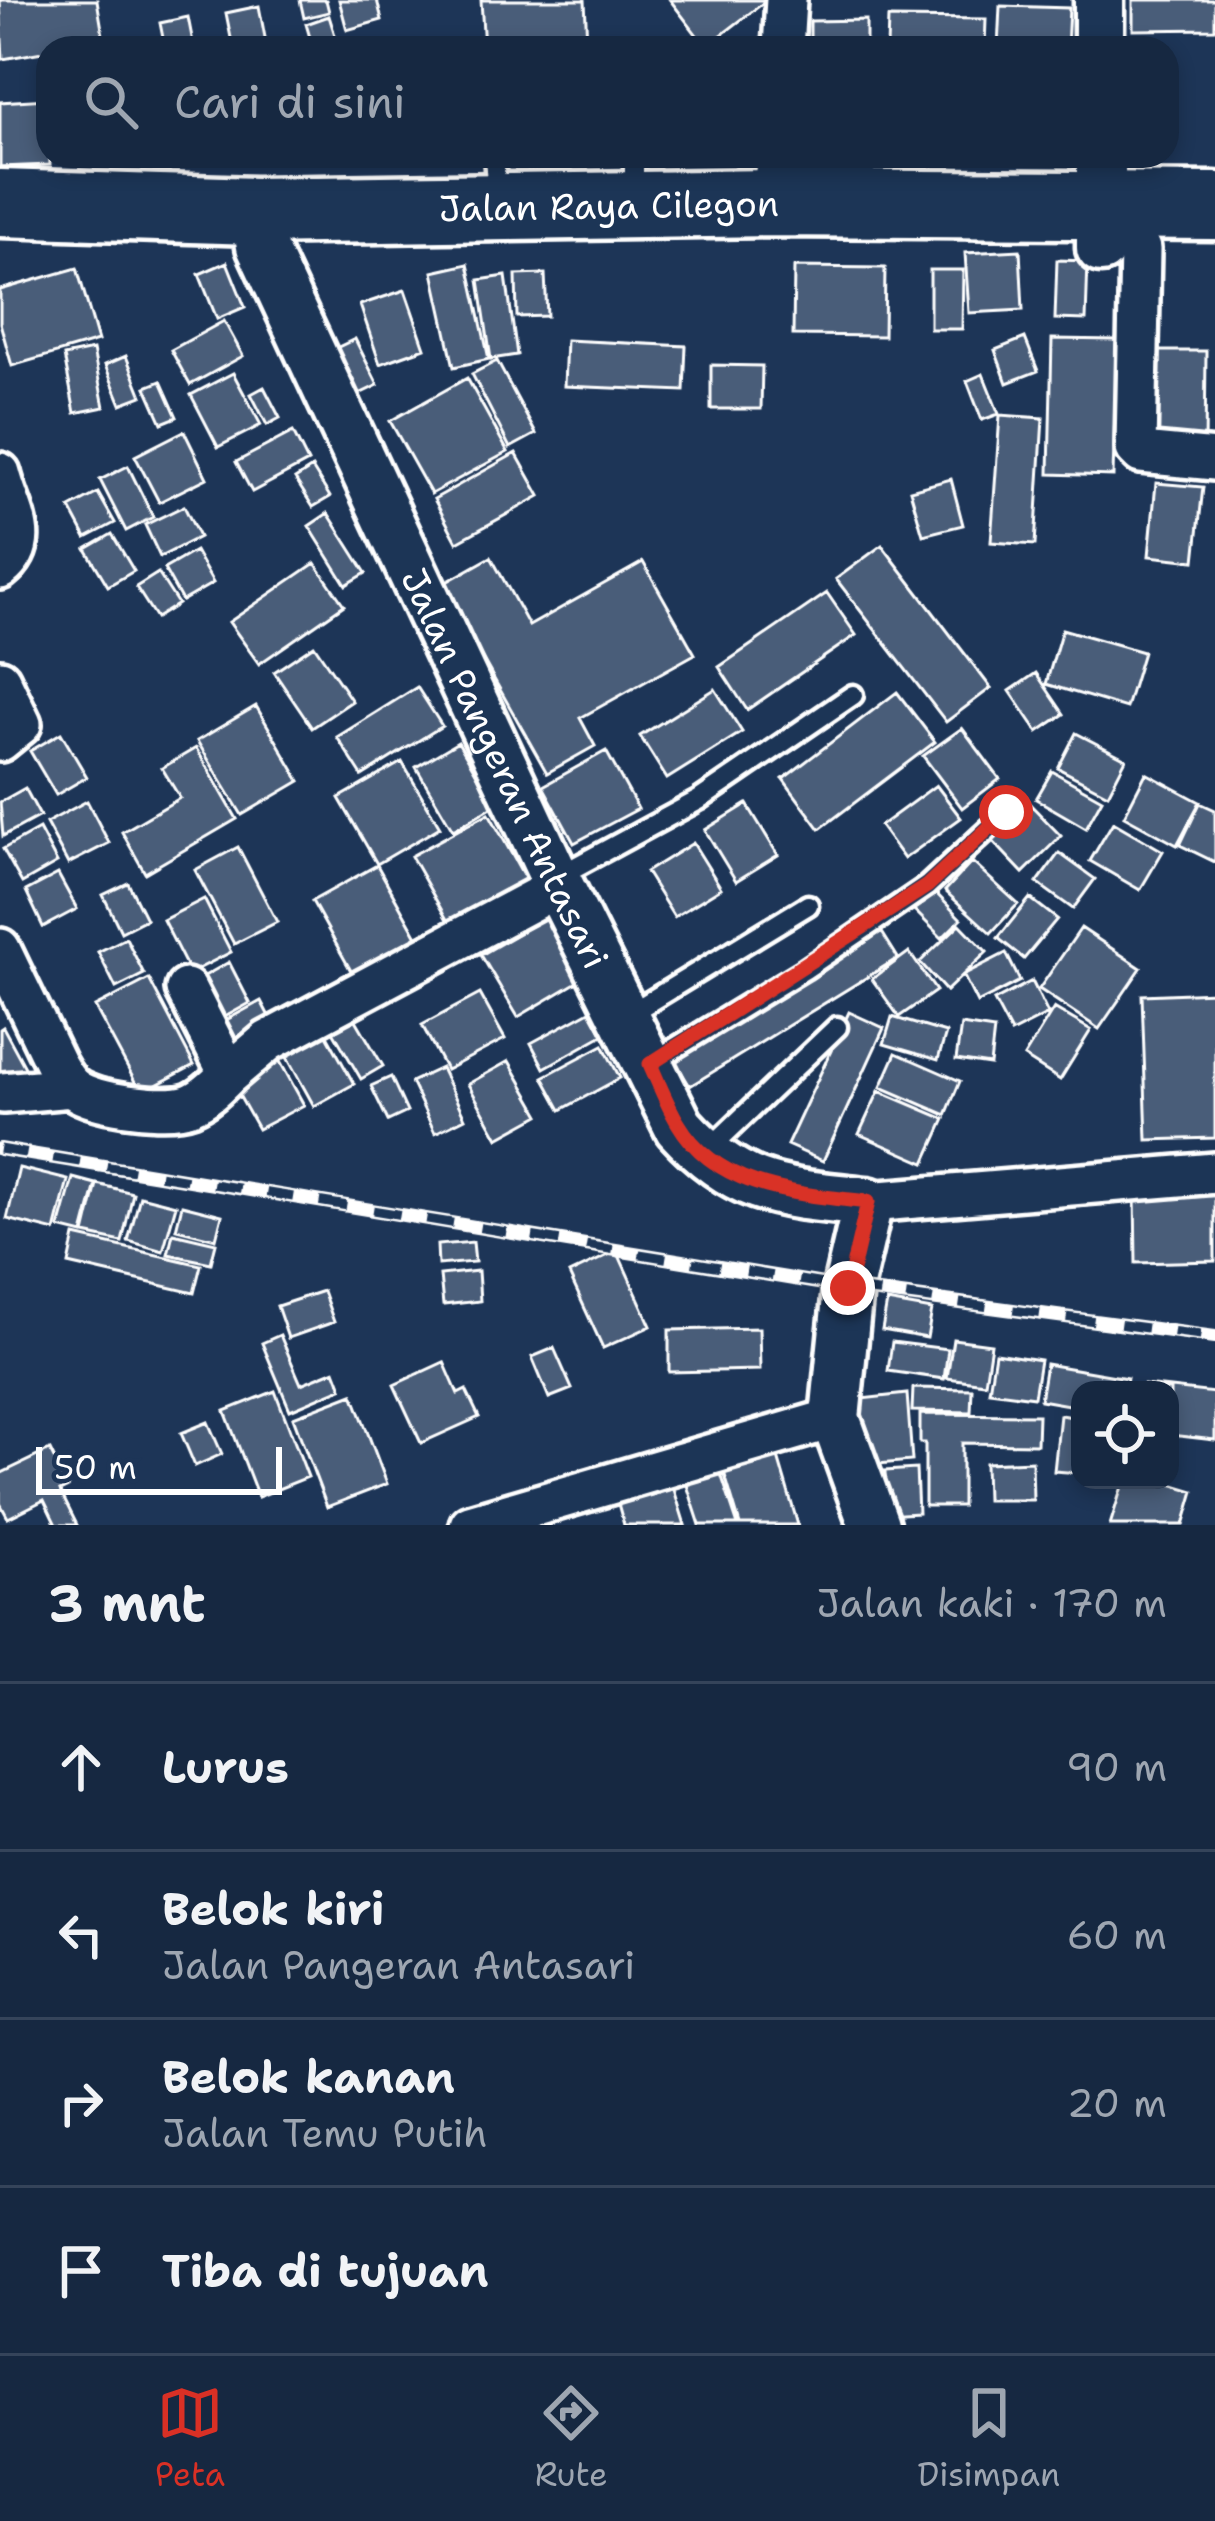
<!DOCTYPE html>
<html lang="id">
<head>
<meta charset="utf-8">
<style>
	body { margin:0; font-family:"Shantell Sans",sans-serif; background:#1f3048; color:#f1f3f6 }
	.controls { position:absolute; right:36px; bottom:36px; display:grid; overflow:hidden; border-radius:24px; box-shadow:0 6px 18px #0003 }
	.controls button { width:108px; height:108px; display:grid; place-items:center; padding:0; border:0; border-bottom:3px solid #35445a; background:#162841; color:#f1f3f6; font:60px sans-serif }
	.scale { position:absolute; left:36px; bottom:30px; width:246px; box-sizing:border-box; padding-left:12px; border:6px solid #fff; border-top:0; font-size:33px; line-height:42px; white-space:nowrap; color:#fff; -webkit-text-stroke:9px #1d3557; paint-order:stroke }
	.stop { position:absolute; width:36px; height:36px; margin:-27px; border:9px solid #d93025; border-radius:50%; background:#fff }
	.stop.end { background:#d93025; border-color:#fff; box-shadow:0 3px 12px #0008 }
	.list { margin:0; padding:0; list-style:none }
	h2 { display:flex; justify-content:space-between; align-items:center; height:156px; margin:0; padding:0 48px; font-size:51px }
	h2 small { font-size:39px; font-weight:400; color:#9ea6b1 }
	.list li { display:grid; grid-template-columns:78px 1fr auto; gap:36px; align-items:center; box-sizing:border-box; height:168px; padding:0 48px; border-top:3px solid #35445a }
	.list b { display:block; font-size:45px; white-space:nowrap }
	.list p { margin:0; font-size:39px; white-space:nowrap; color:#9ea6b1 }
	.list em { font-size:39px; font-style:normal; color:#9ea6b1 }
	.icon { flex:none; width:66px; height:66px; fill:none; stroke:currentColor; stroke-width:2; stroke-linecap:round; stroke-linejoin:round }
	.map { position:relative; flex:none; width:1215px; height:1525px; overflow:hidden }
	.search { position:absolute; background:#162841; box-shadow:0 6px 18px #0003; left:36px; right:36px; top:36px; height:132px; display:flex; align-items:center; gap:30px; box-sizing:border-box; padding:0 42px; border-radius:36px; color:#9ea6b1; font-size:45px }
	.sheet { height:828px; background:#162841 }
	nav { display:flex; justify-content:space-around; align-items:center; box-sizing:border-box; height:168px; border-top:3px solid #35445a; background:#162841; font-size:33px; color:#9ea6b1 }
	nav a { display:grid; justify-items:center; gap:6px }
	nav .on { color:#d93025 }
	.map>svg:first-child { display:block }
	.building { fill:#4a5d79; stroke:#fff; stroke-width:3 }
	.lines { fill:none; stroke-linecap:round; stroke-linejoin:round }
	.service-casing { stroke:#fff; stroke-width:27 }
	.minor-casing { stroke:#fff; stroke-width:48 }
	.tertiary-casing { stroke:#fff; stroke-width:57 }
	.trunk-casing { stroke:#fff; stroke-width:75 }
	.service { stroke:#1d3557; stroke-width:18 }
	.minor { stroke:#1d3557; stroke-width:39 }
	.tertiary { stroke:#1d3557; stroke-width:48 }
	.trunk { stroke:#1d3557; stroke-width:66 }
	.rail-casing { stroke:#fff; stroke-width:14 }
	.rail { stroke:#1d3557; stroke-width:9; stroke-dasharray:27; stroke-linecap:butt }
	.route { stroke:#d93025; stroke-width:15 }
	.labels { text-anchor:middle; stroke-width:9; stroke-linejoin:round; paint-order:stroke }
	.street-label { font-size:36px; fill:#fff; stroke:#1d3557 }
</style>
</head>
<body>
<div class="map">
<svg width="1215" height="1525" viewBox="0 0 1215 1525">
	<rect width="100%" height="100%" fill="#1d3557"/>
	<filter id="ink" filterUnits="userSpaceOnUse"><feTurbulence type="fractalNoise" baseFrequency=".00833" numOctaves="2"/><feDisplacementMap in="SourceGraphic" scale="24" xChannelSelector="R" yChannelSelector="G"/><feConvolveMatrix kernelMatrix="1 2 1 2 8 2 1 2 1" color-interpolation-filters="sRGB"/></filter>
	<g filter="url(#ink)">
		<!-- building -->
		<path class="building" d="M0,0H97L104,41L3,59Z
			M300,0H326L329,12L304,18Z
			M339,0H377L382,20L347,30Z
			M481,0H585L587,43L484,48Z
			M670,0H767L706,47Z
			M1133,0H1215V29L1133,30Z
			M259,6L267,48H233L226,13Z
			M1000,6L1069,8L1067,48H998Z
			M329,16L339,48H313L306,24Z
			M188,17L194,48H165L160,23Z
			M888,18L986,19L985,48H887Z
			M866,20V48H810V21Z
			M47,99L50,165L0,167V102Z
			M801,156H851L852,170L801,171Z
			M1020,250L1023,310L969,313L965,253Z
			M1057,260L1088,261L1086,320L1055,319Z
			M227,262L245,307L217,319L199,274Z
			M468,264L489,359L454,367L433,272Z
			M794,267L885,268L884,336L793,335Z
			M77,268L98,341L12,366L0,323V290Z
			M930,270H963L962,329H930Z
			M545,274L547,316L517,317L516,275Z
			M506,276L517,355L491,359L479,280Z
			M405,290L425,348L380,364L360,305Z
			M224,321L243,356L190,385L171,350Z
			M1025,338L1038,371L1007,383L995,350Z
			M355,339L378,385L351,398L328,352Z
			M1052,339L1117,340L1113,476L1049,474Z
			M566,340L686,346L684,391L564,386Z
			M93,350L104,407L75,413L64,356Z
			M1146,351H1206L1205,450H1145Z
			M126,356L142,396L121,404L105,365Z
			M497,361L536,434L510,448L472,374Z
			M711,365L762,366L761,409H711Z
			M233,373L261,425L218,447L191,395Z
			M983,374L999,414L982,420L967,381Z
			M467,378L508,452L431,494L390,421Z
			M161,381L177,417L162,423L146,387Z
			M264,387L280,418L267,425L251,394Z
			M1000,415L1043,418L1035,545L991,542Z
			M184,431L207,478L159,502L135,456Z
			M293,432L308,462L252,492L236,462Z
			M516,453L540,496L457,542L434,499Z
			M128,466L153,517L126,531L100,480Z
			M312,468L330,497L313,507L295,479Z
			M951,479L963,525L923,535L910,490Z
			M1156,483L1203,487L1195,561L1149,556Z
			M98,493L115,523L86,538L70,508Z
			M184,506L199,537L160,557L145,525Z
			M328,513L366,573L346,585L309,526Z
			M112,534L134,571L108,586L86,549Z
			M882,545L991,688L946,722L836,579Z
			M195,551L213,583L182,601L164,569Z
			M491,557L529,626L643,562L695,654L580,718L595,746L547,773L441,585Z
			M315,563L344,605L259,664L229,622Z
			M158,573L178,604L156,618L136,587Z
			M827,593L856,635L747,710L719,667Z
			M1062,629L1143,652L1126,708L1046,684Z
			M314,645L352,701L312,728L274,672Z
			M1036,673L1064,714L1038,732L1010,691Z
			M417,687L442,726L362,776L337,737Z
			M715,689L742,732L667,779L640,736Z
			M897,692L935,742L820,829L783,779Z
			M256,706L300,781L242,815L197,741Z
			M962,728L1000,779L962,808L923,756Z
			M61,733L87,777L56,795L30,751Z
			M1076,733L1126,759L1108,794L1058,768Z
			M458,742L495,805L453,830L416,767Z
			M196,748L237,819L145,873L122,832L180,798L162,768Z
			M606,751L638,809L574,843L543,786Z
			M402,762L440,827L377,864L339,798Z
			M1052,771L1102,799L1086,828L1036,799Z
			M1146,773L1200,802L1177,845L1124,816Z
			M936,785L961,818L904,859L880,826Z
			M25,788L40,816L3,836L0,802Z
			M1026,800L1061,836L1023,873L988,836Z
			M87,801L109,843L68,864L46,823Z
			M1200,803L1215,810V862L1180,845Z
			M747,804L778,855L736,881L705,830Z
			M489,813L531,889L454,932L411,856Z
			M1113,822L1163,851L1140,890L1090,861Z
			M39,829L57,863L22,883L3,849Z
			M693,843L721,888L674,917L646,872Z
			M238,847L277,922L234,944L195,870Z
			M1059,853L1095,879L1073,909L1037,883Z
			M972,862L1018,904L991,933L945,891Z
			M377,865L420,942L355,978L312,901Z
			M58,874L77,909L43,927L26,891Z
			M128,883L146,919L121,932L103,895Z
			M930,887L961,919L942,938L910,906Z
			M1030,898L1057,919L1024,959L998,938Z
			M204,899L231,952L190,973L163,920Z
			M548,916L584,978L518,1017L481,955Z
			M960,924L987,952L946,991L920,962Z
			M878,926L898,958L690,1086L670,1054Z
			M1081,928L1141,968L1099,1029L1039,989Z
			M126,938L144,974L116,988L98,952Z
			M909,952L936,991L899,1017L872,979Z
			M1006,953L1020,981L977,1003L963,975Z
			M229,962L250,1003L214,1023L192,983Z
			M149,979L194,1065L141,1093L95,1007Z
			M1032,981L1048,1014L1011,1033L994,1001Z
			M1215,992V1138L1147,1140L1142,995Z
			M480,994L505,1039L446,1070L422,1025Z
			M261,1001L273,1024L231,1047L219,1024Z
			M349,1008L383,1066L361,1079L327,1021Z
			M1054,1008L1091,1030L1060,1080L1024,1057Z
			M590,1011L603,1035L544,1068L531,1043Z
			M849,1012L884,1028L823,1161L787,1145Z
			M892,1017L946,1033L938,1060L884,1044Z
			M961,1025L994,1030L990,1065L956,1060Z
			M322,1026L354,1084L314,1106L282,1048Z
			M3,1027L27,1071L0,1085V1029Z
			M603,1045L620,1078L561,1110L543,1077Z
			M896,1053L960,1081L946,1115L881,1087Z
			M278,1058L304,1105L258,1129L232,1083Z
			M509,1061L540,1115L498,1138L468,1084Z
			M441,1068L465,1118L435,1133L411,1082Z
			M391,1077L407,1112L388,1121L371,1086Z
			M879,1091L945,1119L925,1163L859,1134Z
			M19,1168L68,1180L55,1231L7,1219Z
			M73,1178L96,1184L83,1234L59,1228Z
			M97,1184L133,1193L122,1242L85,1234Z
			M1215,1191V1261L1136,1263L1135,1193Z
			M140,1196L176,1205L163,1251L128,1241Z
			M182,1205L222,1215L216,1239L176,1229Z
			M173,1233L216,1243L211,1263L168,1254Z
			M75,1236L201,1265L194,1293L69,1264Z
			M473,1242L475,1262L438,1265L437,1245Z
			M617,1251L651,1326L603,1348L569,1274Z
			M478,1271L480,1301L443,1305L440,1275Z
			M323,1291L334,1322L288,1338L277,1306Z
			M887,1302L932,1310L927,1338L882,1330Z
			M759,1328L760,1370L669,1372V1330Z
			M280,1335L301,1384L335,1370L342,1388L290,1410L262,1343Z
			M953,1339L991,1344L985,1383L947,1378Z
			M892,1342L948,1349L944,1379L888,1371Z
			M554,1348L572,1389L549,1398L532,1357Z
			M995,1353L1040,1360L1034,1397L989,1391Z
			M444,1362L458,1394L466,1390L479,1417L421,1443L394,1385Z
			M1046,1364L1127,1378L1125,1390H1080V1407L1040,1400Z
			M1144,1385L1215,1393V1440L1170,1435V1390H1144Z
			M913,1388L972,1389L971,1412L912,1411Z
			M275,1391L308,1477L258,1497L225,1411Z
			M353,1394L387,1484L327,1507L293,1417Z
			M907,1394L912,1461L866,1465L861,1399Z
			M920,1414L1038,1415L1037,1444L962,1443V1506H925V1443H920Z
			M1060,1415L1080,1418V1473L1054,1471Z
			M208,1422L222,1454L195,1466L181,1433Z
			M50,1450L68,1487L60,1491L77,1525H56L44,1500L8,1518L0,1503V1474Z
			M778,1457L798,1525H740L724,1472Z
			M1032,1461L1033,1500H986L985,1463Z
			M717,1462L738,1525H700L683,1473Z
			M916,1469L918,1513L886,1515L885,1471Z
			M1124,1480H1158L1194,1491L1184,1525H1110Z
			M672,1483L685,1525H624L617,1500Z"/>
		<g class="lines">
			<!-- service casing -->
			<g class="service-casing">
				<path id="service" d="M494,156L497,195
					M634,156V193
					M555,878L699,800L853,695
					M626,1016L808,905
					M649,1064L805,969L927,886L1007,812
					M707,1151L837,1027"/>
			</g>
			<!-- minor casing -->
			<g class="minor-casing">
				<path id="minor" d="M783,48L786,0
					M771,203L777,156
					M1140,249L1136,448L1141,453L1215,460
					M0,473C9,511 35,541 0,569
					M0,680L21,724L0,741
					M0,949L55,1063C61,1074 67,1086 79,1092C102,1104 167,1113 191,1104C206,1098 218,1085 229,1074
					M186,989L229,1074L268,1041L559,886
					M3,1093L72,1087
					M868,1202L1215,1173
					M470,1525L835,1418"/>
			</g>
			<!-- tertiary casing -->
			<g class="tertiary-casing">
				<g id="tertiary">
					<path d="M1099,0V48"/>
					<path d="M1101,156V248"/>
					<path id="s1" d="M255,211L261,246L555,878L679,1127C740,1194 783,1193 868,1202L848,1288L835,1418L874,1525"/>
				</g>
			</g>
			<!-- trunk casing -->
			<g class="trunk-casing">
				<g id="trunk">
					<path id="s2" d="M0,203L255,211L771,203L1215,206"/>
				</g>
			</g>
			<!-- service -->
			<use href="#service" class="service"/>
			<!-- minor -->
			<use href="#minor" class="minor"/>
			<!-- tertiary -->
			<use href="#tertiary" class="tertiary"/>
			<!-- trunk -->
			<use href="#trunk" class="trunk"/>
			<!-- rail casing -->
			<g class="rail-casing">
				<path id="rail" d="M0,1149L848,1288L1215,1337"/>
			</g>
			<!-- rail -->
			<use href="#rail" class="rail"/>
		</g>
	</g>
	<g class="lines" filter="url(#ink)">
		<!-- route -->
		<path class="route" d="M848,1288L868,1202C799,1194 717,1190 678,1123C667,1105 659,1084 650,1064L927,886L1006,812"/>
	</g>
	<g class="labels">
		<!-- street labels -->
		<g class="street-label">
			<text dy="13" stroke="none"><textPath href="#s2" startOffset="609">Jalan Raya Cilegon</textPath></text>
			<text dy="13" stroke="none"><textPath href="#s1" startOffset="612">Jalan Pangeran Antasari</textPath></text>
		</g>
	</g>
</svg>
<div class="controls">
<button><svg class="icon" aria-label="locate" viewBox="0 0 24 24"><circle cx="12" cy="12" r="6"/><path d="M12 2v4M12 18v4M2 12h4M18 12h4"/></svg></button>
</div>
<div class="scale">50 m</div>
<div class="stop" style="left:1006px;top:812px"></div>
<div class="stop end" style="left:848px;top:1288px"></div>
<div class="search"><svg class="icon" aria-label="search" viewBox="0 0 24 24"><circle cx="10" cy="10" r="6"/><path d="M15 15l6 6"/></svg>Cari di sini</div>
</div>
<section class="sheet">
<h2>3 mnt<small>Jalan kaki · 170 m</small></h2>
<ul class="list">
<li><svg class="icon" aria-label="ahead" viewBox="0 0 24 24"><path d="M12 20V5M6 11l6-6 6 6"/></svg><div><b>Lurus</b></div><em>90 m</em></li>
<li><svg class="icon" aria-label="left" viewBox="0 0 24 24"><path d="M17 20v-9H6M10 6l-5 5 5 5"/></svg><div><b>Belok kiri</b><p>Jalan Pangeran Antasari</p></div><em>60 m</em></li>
<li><svg class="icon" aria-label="right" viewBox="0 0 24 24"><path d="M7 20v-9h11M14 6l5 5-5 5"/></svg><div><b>Belok kanan</b><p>Jalan Temu Putih</p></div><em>20 m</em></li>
<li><svg class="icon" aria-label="arrive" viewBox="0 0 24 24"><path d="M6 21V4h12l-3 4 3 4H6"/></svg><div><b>Tiba di tujuan</b></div></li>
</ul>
</section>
<nav>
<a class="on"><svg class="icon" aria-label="map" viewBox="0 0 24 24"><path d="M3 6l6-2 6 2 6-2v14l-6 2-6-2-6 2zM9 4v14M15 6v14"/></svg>Peta</a>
<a><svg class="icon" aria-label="directions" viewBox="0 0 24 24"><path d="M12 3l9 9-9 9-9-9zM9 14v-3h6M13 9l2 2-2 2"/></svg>Rute</a>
<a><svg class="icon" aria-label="saved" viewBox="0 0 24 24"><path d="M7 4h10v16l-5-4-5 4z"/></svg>Disimpan</a>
</nav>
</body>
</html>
